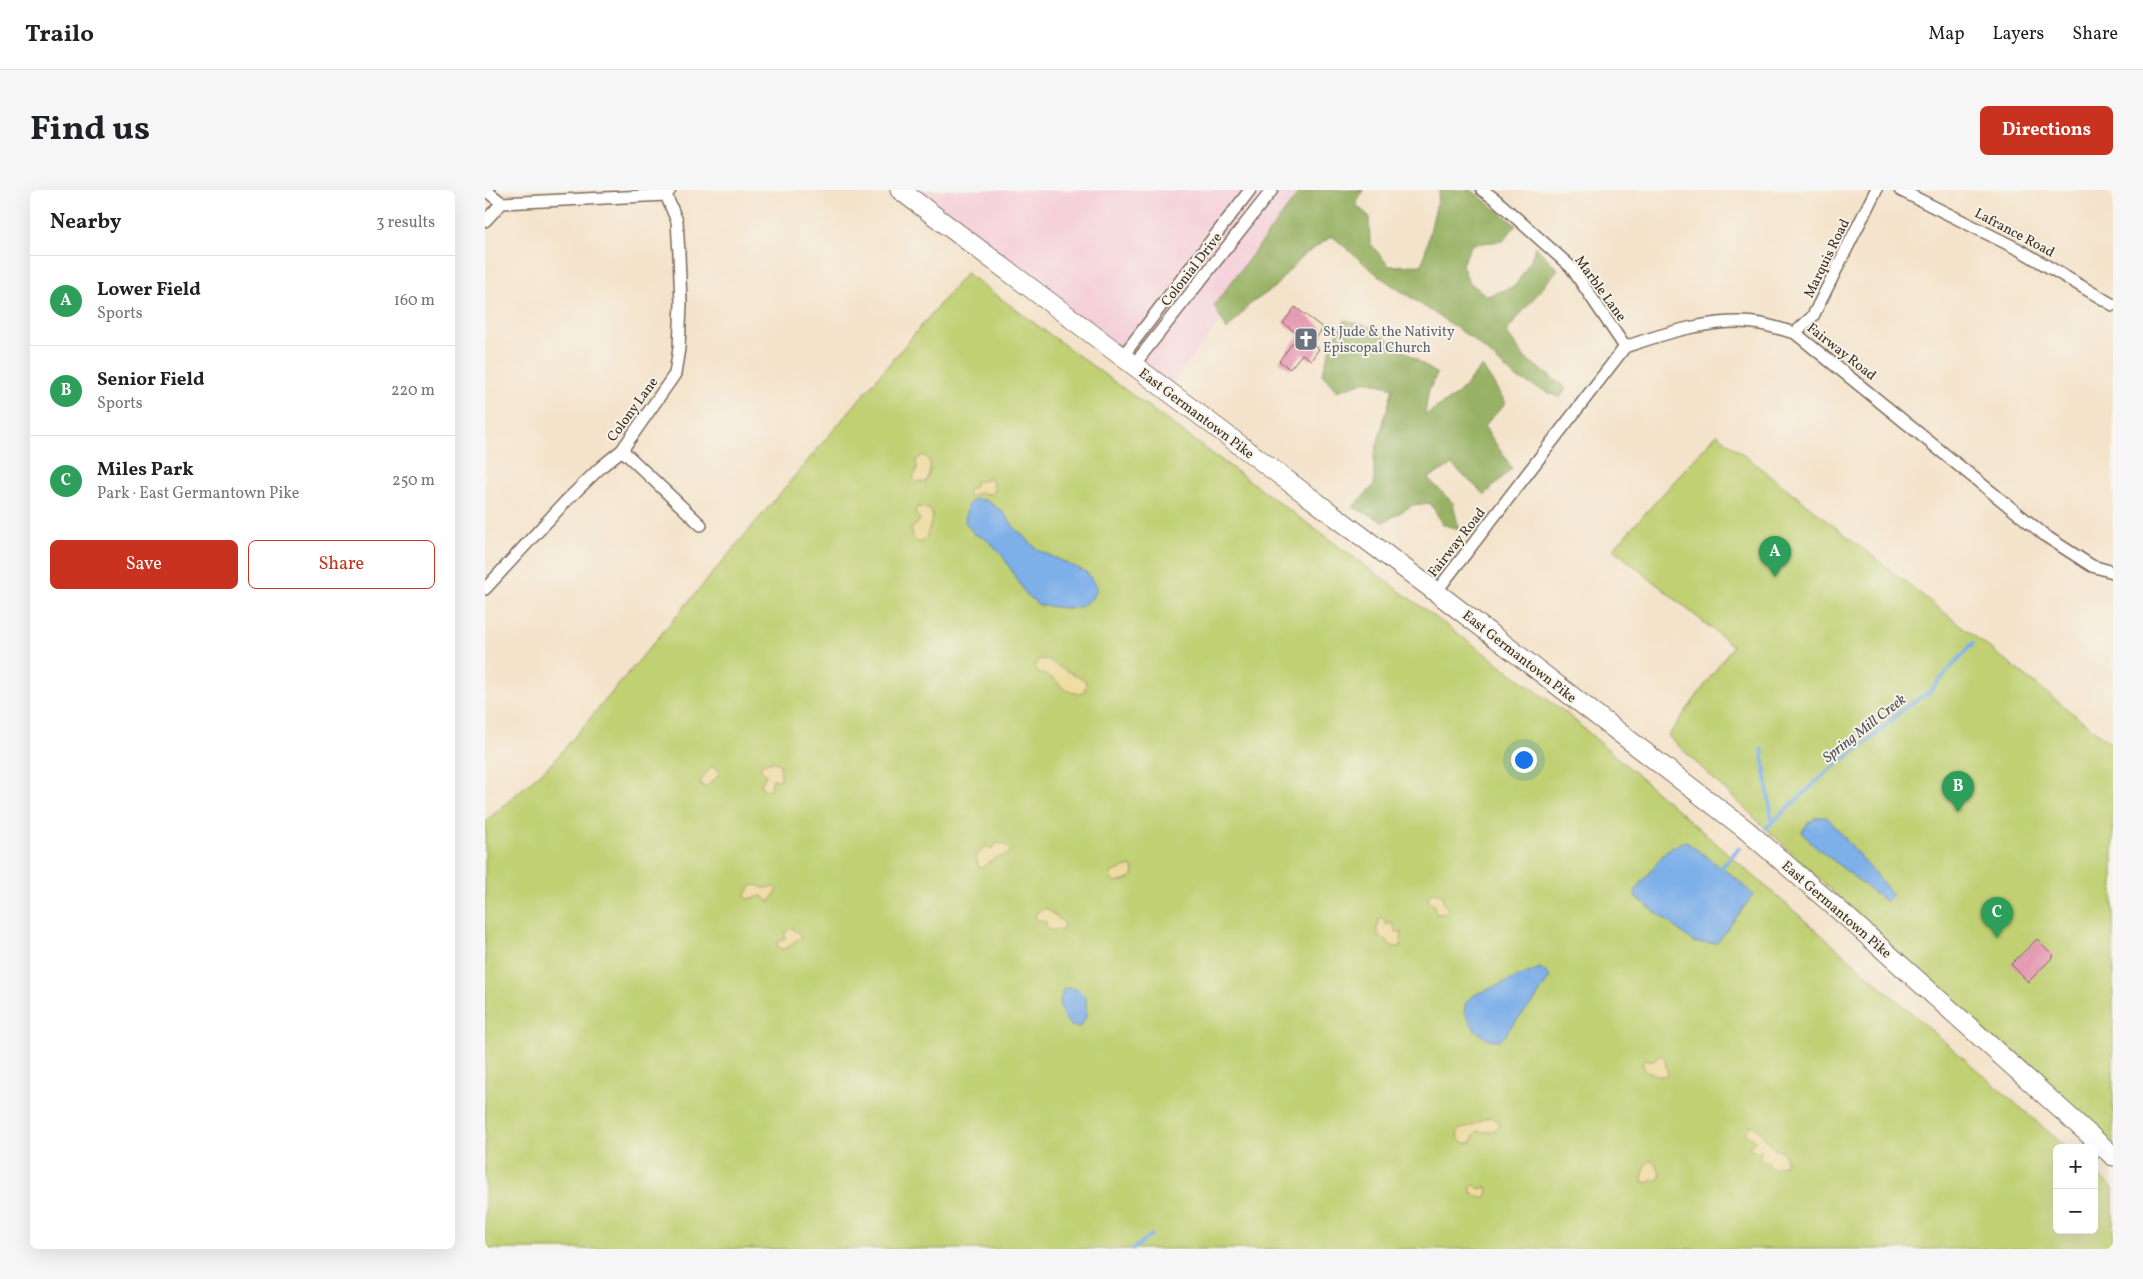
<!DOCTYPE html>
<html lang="en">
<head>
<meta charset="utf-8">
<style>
	body { margin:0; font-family:Vollkorn,serif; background:#f6f6f6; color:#202124 }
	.controls { position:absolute; right:15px; bottom:15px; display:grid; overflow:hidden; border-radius:8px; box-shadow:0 5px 20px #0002 }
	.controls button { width:45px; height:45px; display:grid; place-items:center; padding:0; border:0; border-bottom:1px solid #e0e0e0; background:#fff; color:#202124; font:25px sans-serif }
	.you { position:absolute; left:1038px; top:569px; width:18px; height:18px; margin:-12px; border:4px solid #fff; border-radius:50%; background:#1a73e8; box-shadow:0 0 0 8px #1a73e833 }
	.badge { display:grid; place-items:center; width:32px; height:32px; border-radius:50%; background:#c8321e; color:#fff; font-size:16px; font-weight:700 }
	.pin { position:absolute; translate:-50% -41px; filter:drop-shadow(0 1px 2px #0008) }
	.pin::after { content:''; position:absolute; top:26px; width:18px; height:15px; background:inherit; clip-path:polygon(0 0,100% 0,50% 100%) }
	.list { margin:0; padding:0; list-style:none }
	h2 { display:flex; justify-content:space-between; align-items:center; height:65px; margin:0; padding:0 20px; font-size:21px }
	h2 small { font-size:16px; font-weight:400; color:#757577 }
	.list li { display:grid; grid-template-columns:32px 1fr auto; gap:15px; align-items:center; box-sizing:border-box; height:90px; padding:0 20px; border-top:1px solid #e0e0e0 }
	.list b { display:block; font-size:19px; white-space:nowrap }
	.list p { margin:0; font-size:16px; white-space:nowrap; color:#757577 }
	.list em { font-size:16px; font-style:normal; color:#757577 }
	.actions { display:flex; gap:10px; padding:15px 20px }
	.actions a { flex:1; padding:11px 0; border:1px solid #c8321e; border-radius:8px; text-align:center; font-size:18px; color:#c8321e }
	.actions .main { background:#c8321e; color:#fff }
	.map { position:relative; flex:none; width:1628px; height:1059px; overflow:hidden; border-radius:8px }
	header { display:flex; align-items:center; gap:30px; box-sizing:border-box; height:70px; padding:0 25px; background:#fff; border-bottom:1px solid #e0e0e0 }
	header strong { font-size:24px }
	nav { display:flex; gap:28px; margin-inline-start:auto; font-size:18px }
	.intro { display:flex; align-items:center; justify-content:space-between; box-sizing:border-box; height:120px; padding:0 30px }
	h1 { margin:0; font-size:35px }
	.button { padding:12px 22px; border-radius:8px; background:#c8321e; color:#fff; font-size:18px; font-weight:700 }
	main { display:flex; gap:30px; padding:0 30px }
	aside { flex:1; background:#fff; border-radius:8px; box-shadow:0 5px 20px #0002 }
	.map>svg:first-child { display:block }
	.built { fill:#f5cfda }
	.green { fill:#c0d073; stroke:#7e7d48 }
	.forest { fill:#98b265; stroke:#6a6e42 }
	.sand { fill:#eeda9e; stroke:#94825e }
	.water { fill:#7dafe9; stroke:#5c6c84 }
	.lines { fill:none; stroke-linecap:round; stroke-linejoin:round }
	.stream { stroke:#7dafe9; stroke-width:4 }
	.building { fill:#e59bb4 }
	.street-casing { stroke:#7c6b5b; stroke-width:14 }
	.primary-casing { stroke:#7c6b5b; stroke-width:21 }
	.street { stroke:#fff; stroke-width:11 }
	.primary { stroke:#fff; stroke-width:19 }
	.labels { text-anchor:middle; stroke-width:4; stroke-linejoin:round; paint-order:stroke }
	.street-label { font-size:14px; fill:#3b2a1e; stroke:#f7f3e8 }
	.worship-label { font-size:14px; fill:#5b616d; stroke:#f7f3e8; text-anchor:start }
	.water-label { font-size:15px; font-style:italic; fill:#4f525b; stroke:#f7f3e8 }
</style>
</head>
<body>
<header>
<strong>Trailo</strong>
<nav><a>Map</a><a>Layers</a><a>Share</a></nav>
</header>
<div class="intro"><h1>Find us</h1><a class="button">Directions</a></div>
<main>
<aside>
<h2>Nearby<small>3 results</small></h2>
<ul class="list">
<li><span class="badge" style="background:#2e9e5b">A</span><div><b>Lower Field</b><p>Sports</p></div><em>160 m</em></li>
<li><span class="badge" style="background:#2e9e5b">B</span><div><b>Senior Field</b><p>Sports</p></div><em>220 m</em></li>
<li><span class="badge" style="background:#2e9e5b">C</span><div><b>Miles Park</b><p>Park · East Germantown Pike</p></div><em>250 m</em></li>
</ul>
<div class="actions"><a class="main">Save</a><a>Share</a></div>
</aside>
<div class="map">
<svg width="1628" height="1059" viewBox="0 0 1628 1059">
	<rect width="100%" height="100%" fill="#f7f3e8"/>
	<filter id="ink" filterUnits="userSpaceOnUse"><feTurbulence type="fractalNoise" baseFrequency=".02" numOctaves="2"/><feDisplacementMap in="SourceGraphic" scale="10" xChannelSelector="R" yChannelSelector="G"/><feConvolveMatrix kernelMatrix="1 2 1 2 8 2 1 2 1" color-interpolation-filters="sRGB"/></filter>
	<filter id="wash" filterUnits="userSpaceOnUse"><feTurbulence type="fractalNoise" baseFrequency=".0096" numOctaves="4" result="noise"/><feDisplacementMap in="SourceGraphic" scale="20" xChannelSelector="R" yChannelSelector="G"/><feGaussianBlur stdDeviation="1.12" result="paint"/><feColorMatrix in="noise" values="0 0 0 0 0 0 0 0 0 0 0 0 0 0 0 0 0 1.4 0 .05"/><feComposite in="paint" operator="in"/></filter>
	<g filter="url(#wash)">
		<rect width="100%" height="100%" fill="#f4e3cb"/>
		<!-- built -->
		<path class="built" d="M415,0H840L681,200Z"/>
		<!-- green -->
		<path class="green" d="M481,83L1081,523L1582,958H1572V1040H1609V982L1628,998V1059H0V632L69,571Z
			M1232,244L1628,555V966L1183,546L1248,456L1128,359Z"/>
		<!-- forest -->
		<path class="forest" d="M816,0H878L871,15L884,26L885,53L904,76L937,75L955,0H986L1031,35L1018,51L987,54L977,74L983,91L1002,106L1030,96L1046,70L1050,56L1073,79L1021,142L1040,168L1081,198L1075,208L1030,187L988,149L895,87L847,46L815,68L789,98L764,115L742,140L729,115Z
			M860,130L886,137L952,184L943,202L940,225L973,204L997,176L1021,213L999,236L1027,278L1000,305L967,275L943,288L968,313L974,340L958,334L945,313L928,315L899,332L868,317L889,295V266L908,198L882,191L852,201L837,184L848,151Z"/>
		<!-- sand -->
		<path class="sand" d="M438,265C449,271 445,283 441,292H430L428,288L432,279L431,270Z
			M503,288L507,290L510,300L507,304L494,303L484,307L482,301L489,297L491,291H500Z
			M437,317L445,320L448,326L441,349L434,353L429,349L426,339L433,333L435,330L430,322L431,318Z
			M560,469C567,470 569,475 575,477C585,482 591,486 601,491L600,501L595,504L580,500L569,489L554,482L550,477L554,470Z
			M287,571L295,574L296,589L294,590L288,589L285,599L281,600L277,598L276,594L281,585L275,579L277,574Z
			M226,577L233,579L234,585L221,597L217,596L215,591Z
			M513,653L520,654L526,661C520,668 514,665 508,670C502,673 501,676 494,678L491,667L500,656L506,659Z
			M646,676L649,681L648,686L640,691L630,692L625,688L627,682Z
			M271,695L279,698L289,697L292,700L285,712L277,706L262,709L260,706L266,696Z
			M947,702L957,704L959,713L963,718V723L951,724L949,714L944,711L943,708Z
			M561,718L579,733L578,740H563L560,731L552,730L550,726L553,721Z
			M895,727L898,729L901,735L907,733L911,742H917L915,757H909L894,746L892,739Z
			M306,738L316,744V748C314,749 311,750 309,752C303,757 301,762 292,756V752L300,749V742Z
			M1176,865L1180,869L1183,885L1175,886L1161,881L1157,874L1159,870H1169Z
			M1006,927L1014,932V936C1007,944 1003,942 993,941L989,945L987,952C982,954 976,953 973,948L972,942L975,939C987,938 995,929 1006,927Z
			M1265,935L1271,937L1290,960L1297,961L1301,968V974L1288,979L1284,977V972L1277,971L1274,967L1277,961L1266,960L1265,956L1271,951L1260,944Z
			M1165,971L1170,973L1176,985L1173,990H1168L1163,993L1158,992L1157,988L1161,974Z
			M989,994L994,999L1002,997L1003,1001L1001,1007L996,1008L986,1002V996Z"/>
		<!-- water -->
		<path class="water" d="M489,309L501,310L518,322L529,337L553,360L601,382L613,398L607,408L596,417L580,418L554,415L541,404L517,365L501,349L489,344L480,332L482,316Z
			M1332,627H1342L1408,705L1401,712L1327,654L1317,642L1323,633Z
			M1200,651L1257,693L1268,705L1232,753H1210L1150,706L1151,700L1182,660Z
			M1055,778L1062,783L1065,787L1050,810L1025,838L1020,846L1015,850H1003L990,840L979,822L981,812L989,805Z
			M579,798L592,799L601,808V828L595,837L586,836C574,824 572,813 579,798Z"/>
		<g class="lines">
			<!-- stream -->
			<path class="stream" d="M1277,559L1287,631
				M1281,638L1344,580L1385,550L1417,520L1444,502L1488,453
				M1233,679L1237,677L1254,658
				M648,1059L666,1045"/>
		</g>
		<g id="blocks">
			<!-- building -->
			<path class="building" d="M810,117L838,138L827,154L834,159L826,170L817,164L805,179L794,171L814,145L798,133Z
				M1552,749L1569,766L1543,792L1526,774Z"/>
		</g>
	</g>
	<g filter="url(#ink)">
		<use href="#blocks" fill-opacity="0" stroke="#7c6b5b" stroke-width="1"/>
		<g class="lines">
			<!-- street casing -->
			<g class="street-casing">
				<path id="street" d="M0,0L17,13
					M997,0L1010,9L1086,77L1140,157
					M1415,0L1535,60L1628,115
					M0,31L17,13L181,5L185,0
					M1310,143L1328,126L1391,0
					M637,167L765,0
					M648,176L787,0
					M137,260L216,335
					M0,399L81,311L116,277L137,260L190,184L194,158L196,113L194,64L192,31L181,5
					M951,402L1140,157C1180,143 1234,126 1276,134C1287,136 1299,140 1310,143L1562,347L1607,376L1628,382"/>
			</g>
			<!-- primary casing -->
			<g class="primary-casing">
				<path id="primary" d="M415,0L951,402L1260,639L1363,728L1628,966"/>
			</g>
			<!-- street -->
			<use href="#street" class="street"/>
			<!-- primary -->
			<use href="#primary" class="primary"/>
		</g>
	</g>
	<!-- icons -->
	<defs>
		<g id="church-square" transform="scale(1.25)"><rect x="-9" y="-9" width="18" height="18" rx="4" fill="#6b7280" stroke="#f7f3e8"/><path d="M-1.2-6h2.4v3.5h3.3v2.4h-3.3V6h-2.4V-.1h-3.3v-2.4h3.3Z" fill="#fff"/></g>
	</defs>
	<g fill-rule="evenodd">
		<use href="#church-square" x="821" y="149"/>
	</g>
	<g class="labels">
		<!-- street labels -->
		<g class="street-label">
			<text transform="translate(1530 42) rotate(28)" y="5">Lafrance Road</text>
			<text transform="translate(1341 68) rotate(-64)" y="5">Marquis Road</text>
			<text transform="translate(706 79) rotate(-52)" y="5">Colonial Drive</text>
			<text transform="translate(1116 98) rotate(54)" y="5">Marble Lane</text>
			<text transform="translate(1357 161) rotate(38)" y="5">Fairway Road</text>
			<text transform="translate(147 219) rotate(-54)" y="5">Colony Lane</text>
			<text transform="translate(712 223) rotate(37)" y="5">East Germantown Pike</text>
			<text transform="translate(971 352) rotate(-52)" y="5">Fairway Road</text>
			<text transform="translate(1035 466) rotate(38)" y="5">East Germantown Pike</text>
			<text transform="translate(1352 719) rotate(41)" y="5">East Germantown Pike</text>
		</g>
		<!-- worship labels -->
		<g class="worship-label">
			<text x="838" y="146">St Jude &amp; the Nativity<tspan x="838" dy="16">Episcopal Church</tspan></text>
		</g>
		<!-- water labels -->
		<g class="water-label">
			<text transform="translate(1379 538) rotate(-38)" y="5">Spring Mill Creek</text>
		</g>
	</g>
</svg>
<div class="controls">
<button>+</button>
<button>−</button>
</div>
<div class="you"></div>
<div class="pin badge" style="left:1290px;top:387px;background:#2e9e5b">A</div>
<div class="pin badge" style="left:1473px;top:622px;background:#2e9e5b">B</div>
<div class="pin badge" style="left:1512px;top:748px;background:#2e9e5b">C</div>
</div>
</main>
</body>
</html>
